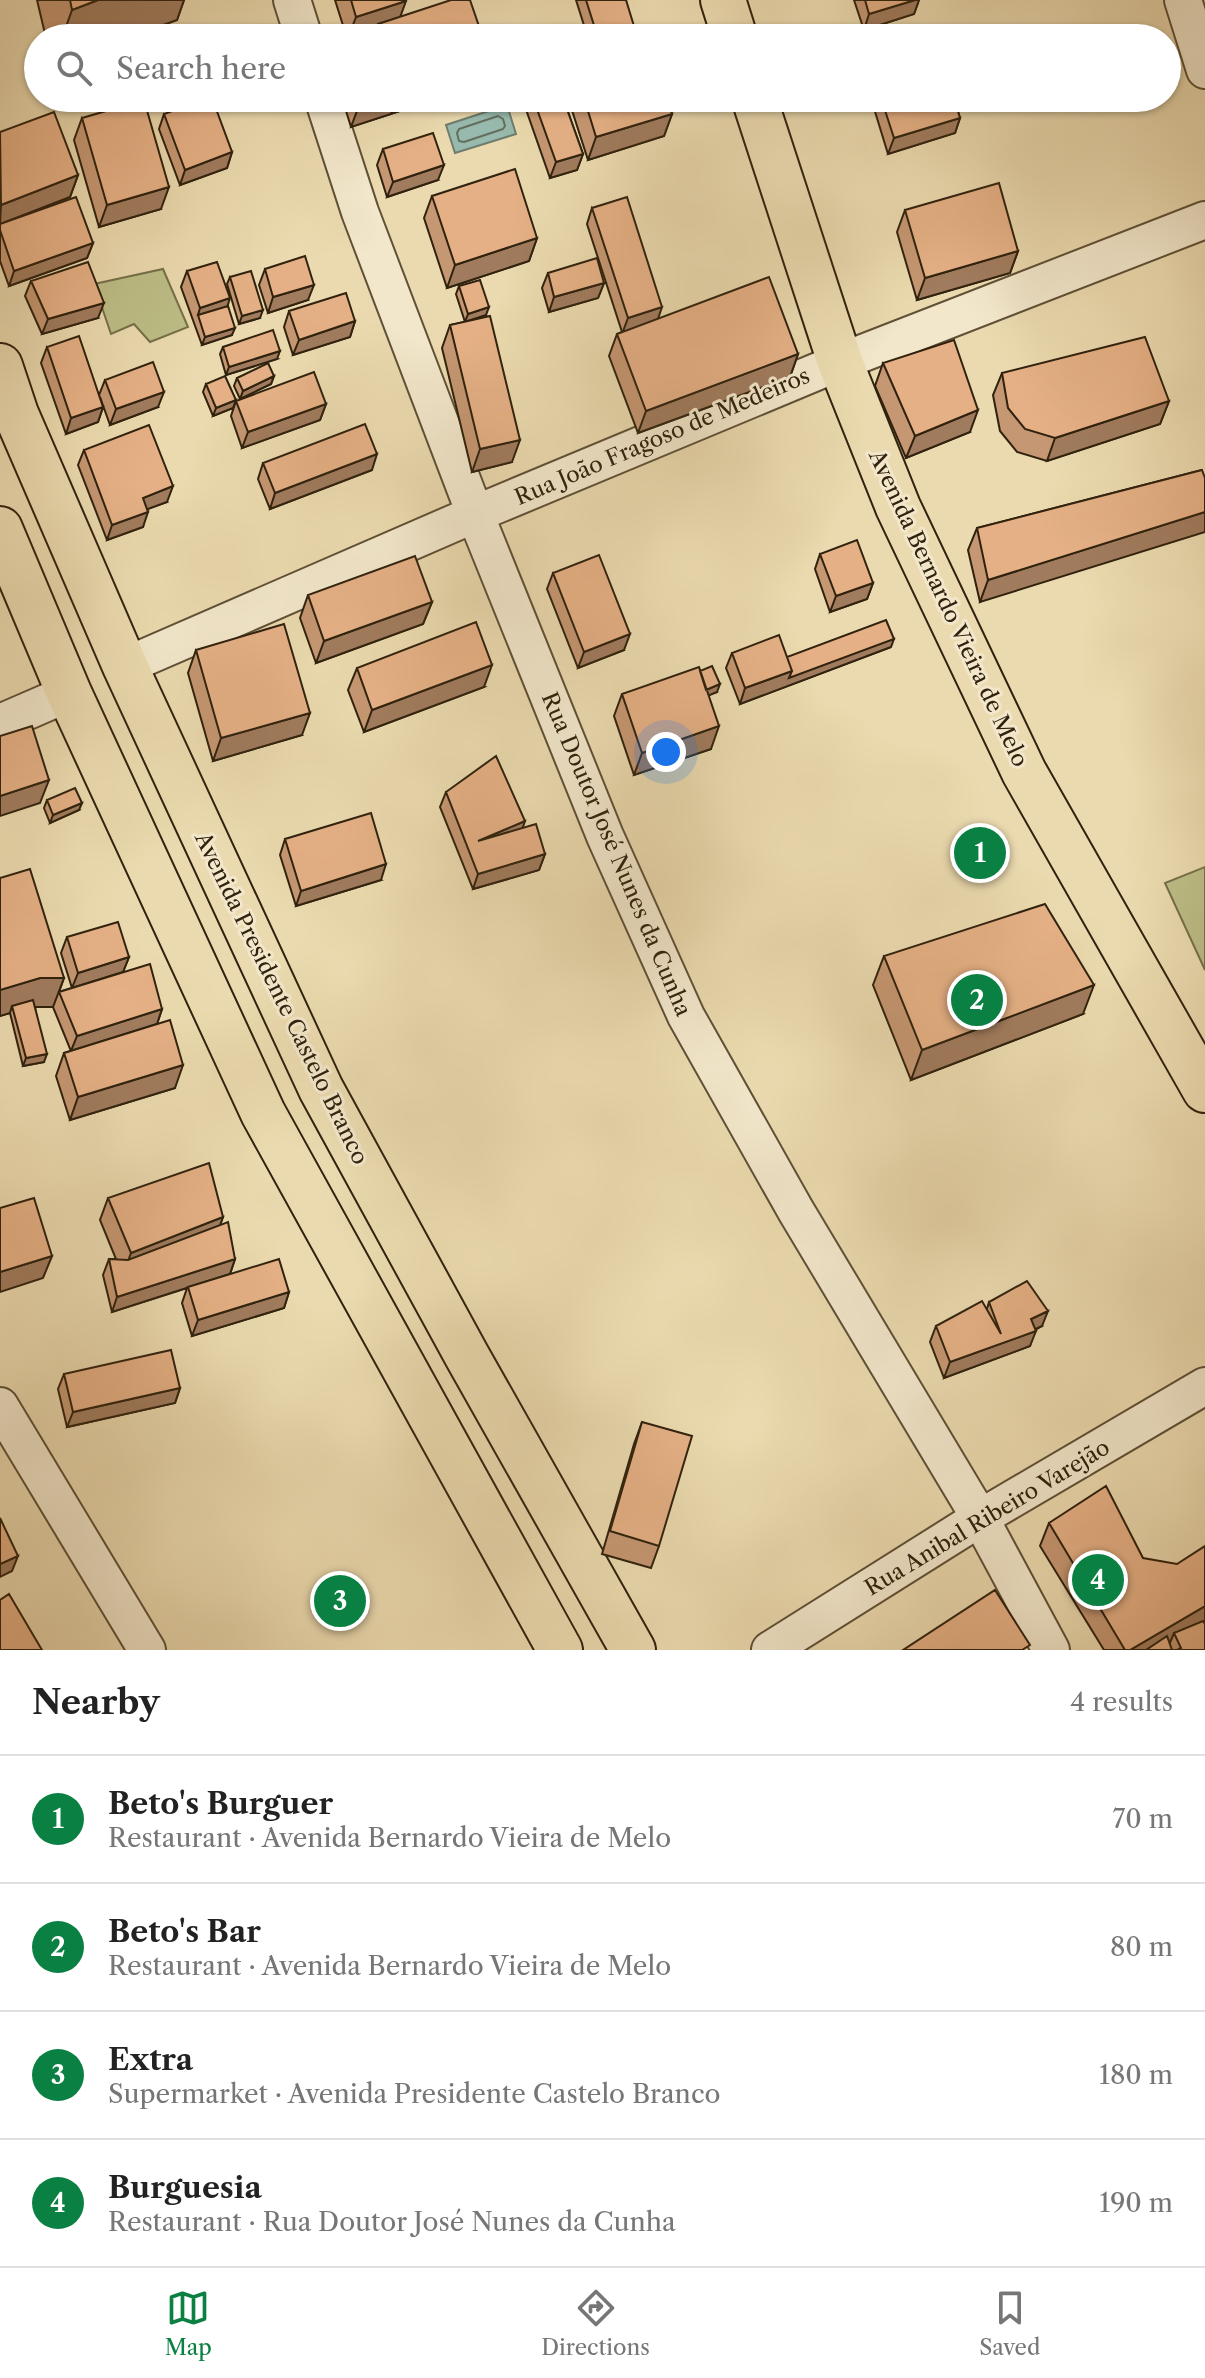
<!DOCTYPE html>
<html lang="en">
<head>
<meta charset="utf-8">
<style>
	body { margin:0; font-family:"Libre Caslon Text",serif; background:#f6f6f6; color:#222 }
	.you { position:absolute; left:666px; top:752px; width:28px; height:28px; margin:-20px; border:6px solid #fff; border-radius:50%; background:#1a73e8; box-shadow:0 0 0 12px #1a73e833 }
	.badge { display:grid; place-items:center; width:52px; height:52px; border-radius:50%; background:#0b8043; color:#fff; font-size:26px; font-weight:700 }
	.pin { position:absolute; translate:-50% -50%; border:4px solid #fff; box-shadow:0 2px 8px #0006 }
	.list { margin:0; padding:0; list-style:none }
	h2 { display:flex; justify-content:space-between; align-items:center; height:104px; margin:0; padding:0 32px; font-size:34px }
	h2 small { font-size:26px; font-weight:400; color:#767676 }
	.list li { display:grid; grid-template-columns:52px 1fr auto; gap:24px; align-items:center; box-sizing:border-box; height:128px; padding:0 32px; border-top:2px solid #e0e0e0 }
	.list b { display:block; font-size:30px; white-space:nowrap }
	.list p { margin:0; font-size:26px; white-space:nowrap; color:#767676 }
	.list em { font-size:26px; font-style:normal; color:#767676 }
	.icon { flex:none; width:44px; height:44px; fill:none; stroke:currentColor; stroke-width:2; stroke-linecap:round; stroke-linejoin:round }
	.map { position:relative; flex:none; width:1205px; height:1650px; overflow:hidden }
	.search { position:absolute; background:#fff; box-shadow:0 2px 6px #0004; left:24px; right:24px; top:24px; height:88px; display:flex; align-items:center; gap:20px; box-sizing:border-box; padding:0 28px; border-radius:44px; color:#767676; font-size:30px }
	.sheet { height:616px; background:#fff }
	nav { display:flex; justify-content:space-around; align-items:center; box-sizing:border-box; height:112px; border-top:2px solid #e0e0e0; background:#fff; font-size:22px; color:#767676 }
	nav a { display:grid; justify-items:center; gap:4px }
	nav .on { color:#0b8043 }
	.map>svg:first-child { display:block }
	.green { fill:#bdbe87; stroke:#76704a; stroke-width:2 }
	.water { fill:#98baae; stroke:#6e7d6e; stroke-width:2 }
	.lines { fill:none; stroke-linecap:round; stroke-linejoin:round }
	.shore { stroke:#646e5e; stroke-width:2 }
	.minor-casing { stroke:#5f5036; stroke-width:40 }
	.major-casing { stroke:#30220e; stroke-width:48 }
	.minor { stroke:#f2e7cb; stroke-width:36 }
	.major { stroke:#ebdaaf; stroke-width:44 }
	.wall { fill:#c59772; stroke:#30220e; stroke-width:2 }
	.shaded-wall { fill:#a07b5d; stroke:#30220e; stroke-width:2 }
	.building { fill:#e5b085; stroke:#30220e; stroke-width:2 }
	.labels { text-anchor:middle; stroke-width:6; stroke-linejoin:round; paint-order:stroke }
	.street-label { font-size:22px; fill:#30220e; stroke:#f2e7cb }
</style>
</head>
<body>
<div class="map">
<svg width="1205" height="1650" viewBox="0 0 1205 1650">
	<rect width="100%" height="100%" fill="#ebdaaf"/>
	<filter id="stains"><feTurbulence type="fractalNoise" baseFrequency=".0025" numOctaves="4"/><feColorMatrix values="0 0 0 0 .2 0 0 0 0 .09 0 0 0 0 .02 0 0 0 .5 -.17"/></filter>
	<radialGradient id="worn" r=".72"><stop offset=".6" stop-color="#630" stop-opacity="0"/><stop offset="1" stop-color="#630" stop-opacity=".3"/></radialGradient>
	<!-- green -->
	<path class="green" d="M163,269L188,327L150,342L134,324L111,334L94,284Z
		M1205,867V970L1165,883Z"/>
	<!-- water -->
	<path class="water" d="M507,105L516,134L455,153L446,125Z"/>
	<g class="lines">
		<!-- shore -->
		<path class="shore" d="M498,116L503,119L505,126L503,129L464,142L459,141L457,133L459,129Z"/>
		<!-- minor casing -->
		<g class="minor-casing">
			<path id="minor" d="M292,0L304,38
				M1183,0L1205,70
				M323,98L360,212L475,514L605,836L686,1016L796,1211L980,1518L1051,1650
				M125,666L475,514L840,362L1205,220
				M0,723L69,693
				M0,1406L147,1650
				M770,1650L980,1518L1205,1386"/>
		</g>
		<!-- major casing -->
		<g class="major-casing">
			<path id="major" d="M723,0L735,38
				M754,98L840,362L898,507L1024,772L1205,1090
				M0,366L16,414L125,666L321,1089L467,1356L633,1650
				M0,529L69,693L263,1113L560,1650"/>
		</g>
		<!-- minor -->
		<use href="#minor" class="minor"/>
		<!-- major -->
		<use href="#major" class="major"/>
	</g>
	<!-- wall -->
	<path class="wall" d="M37,0H184L177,20L127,38H46Z
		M335,0H406L400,16L483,38H353L375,30L347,38Z
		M576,0H626L630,38H588Z
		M854,0H919L914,14L864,30Z
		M342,98H439L351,127Z
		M522,98H563L583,154L577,170L550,178Z
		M568,98H667L672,114L664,136L588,160Z
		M876,98H954L960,118L955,133L888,154L873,105Z
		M164,114L232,152L227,168L180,185L159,129Z
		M82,118L161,209L99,227L74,140Z
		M0,132L78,175L70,197L19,217L93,243L87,258L9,286L0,261Z
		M383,149L438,180L387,197L377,165Z
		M432,196L537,238L529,261L447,288L424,218Z
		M592,208L658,319L798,354L790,377L638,433L609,356L617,334L622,332L587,224Z
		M905,210L1018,251L1010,273L917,300L897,232Z
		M265,269L308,300L268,313L259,285Z
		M187,271L228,306L232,335L202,345L181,287Z
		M548,273L604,283L598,298L549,312L542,288Z
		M230,277L260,318L239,324L227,284Z
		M31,281L98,318L42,334L25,296Z
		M459,286L486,315L467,321L512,462L472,472L442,348L450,325L465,322L456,294Z
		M289,311L355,321L350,337L293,355L284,327Z
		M47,347L99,395L105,380L158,407L110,425L100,397L103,407L98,422L66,434L41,363Z
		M223,347L277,359L226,375L220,354Z
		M883,363L970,432L906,458L875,386Z
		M1002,373L1169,401L1160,424L1047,461L1017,452L1000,431L993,395Z
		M274,376L271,384L240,399L234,386L237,378Z
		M206,384L233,408L213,416L203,392Z
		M236,401L326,404L320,420L242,448L231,416Z
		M84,450L167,502L147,509L143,527L107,540L78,465Z
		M263,463L372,470L270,509L258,479Z
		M1202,470L980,602L968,550L977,528Z
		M820,554L873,583L867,599L830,612L815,569Z
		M553,573L624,650L578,668L547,589Z
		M308,595L432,602L423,624L316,663L300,618Z
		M891,647L740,704L726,668L732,653L787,657Z
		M196,650L302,735L213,761L188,673Z
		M357,668L484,687L364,732L348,690Z
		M700,671L717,692L708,695L711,749L634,775L614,716L622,694Z
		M446,792L523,828L545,854L539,870L473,889L440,807Z
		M47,800L79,810L50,823L44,808Z
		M285,839L381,880L296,906L280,855Z
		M0,878L64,978L59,992L72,988L61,953L67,937L129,957L123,972L162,1009L157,1024L175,1088L70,1120L56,1076L64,1053L71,1051L53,1007H35L44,1062L23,1066L10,1013L0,1016Z
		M884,956L1083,1014L911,1080L873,985Z
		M108,1198L223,1217L220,1225L235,1259L230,1274L289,1292L284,1308L192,1336L182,1303L187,1288L112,1312L103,1275L109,1259H116L100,1220Z
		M989,1302L1042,1326L1035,1330L1030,1346L944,1378L930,1342L936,1326L987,1309Z
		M64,1374L180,1388L175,1403L67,1427L58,1389Z
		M642,1422L659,1546L651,1568L602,1554L634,1444Z
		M1049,1523L1143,1558L1205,1650H1104L1040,1546Z"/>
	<!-- shaded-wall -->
	<path class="shaded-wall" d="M98,0H184L177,20L127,38H62L72,10Z
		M915,0H919L914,14L864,30L869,14Z
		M406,1L398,23L378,24L375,30L348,38L356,17Z
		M634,26L630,38H598Z
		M397,98H439L391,114Z
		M397,98L391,114L351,127L357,111Z
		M672,114L664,136L588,160L596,137Z
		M960,118L955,133L888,154L894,138Z
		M232,152L227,168L180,185L185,170Z
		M583,154L577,170L550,178L556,162Z
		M444,165L438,180L387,197L393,182Z
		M78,175L70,197L0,224L1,205Z
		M169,187L161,209L99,227L107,205Z
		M537,238L529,261L447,288L455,265Z
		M93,243L87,258L9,286L14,271Z
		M1018,251L1010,273L917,300L925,278Z
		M604,283L598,298L549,312L554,297Z
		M314,285L308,300L268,313L273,297Z
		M230,298L225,314L198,315L200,308Z
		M104,303L98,318L42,334L48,319Z
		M489,307L486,315L465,322L468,314Z
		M662,307L657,322L622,334L628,318Z
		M263,310L260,318L239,324L242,316Z
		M355,321L350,337L293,355L299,340Z
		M235,328L232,335L202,345L205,337Z
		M280,351L277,359L226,375L229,367Z
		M798,354L790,377L638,433L646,411Z
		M274,376L271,384L240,399L243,391Z
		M164,392L158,407L110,425L116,409Z
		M236,400L233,408L213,416L216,408Z
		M1169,401L1160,424L1047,461L1055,438Z
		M326,404L320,420L242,448L248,432Z
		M103,407L98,422L66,434L71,418Z
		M978,410L970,432L906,458L915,436Z
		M520,440L512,462L472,472L480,449Z
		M377,454L372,470L270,509L275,493Z
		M173,486L167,502L137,513L143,498Z
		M148,512L143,527L107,540L112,525Z
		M1205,512V532L980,602L988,580Z
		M873,583L867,599L830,612L836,596Z
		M432,602L423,624L316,663L324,641Z
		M630,634L624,650L578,668L584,652Z
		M894,639L891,647L740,704L745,688L792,671Z
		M492,665L484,687L364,732L372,710Z
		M720,684L717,692L703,698L706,690Z
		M310,713L302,735L213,761L221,738Z
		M719,726L711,749L634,775L642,753Z
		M49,780L40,803L0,816V796Z
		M82,803L79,810L50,823L53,815Z
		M525,821L520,836L478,841Z
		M545,854L539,870L473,889L478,874Z
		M386,864L381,880L296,906L301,891Z
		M129,957L123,972L72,988L78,973Z
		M40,978H64L53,1007H30L12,1006L10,1013L0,1016V990Z
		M1094,985L1083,1014L911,1080L922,1050Z
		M162,1009L157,1024L71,1051L77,1036Z
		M47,1054L44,1062L23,1066L26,1058Z
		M183,1065L175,1088L70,1120L78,1097Z
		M223,1217L215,1239L123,1275L131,1253Z
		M52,1256L43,1278L0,1292V1272Z
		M235,1259L230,1274L112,1312L117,1297Z
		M289,1292L284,1308L192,1336L198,1320Z
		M1048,1311L1042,1326L1025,1334L1031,1319Z
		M1036,1331L1030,1346L944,1378L950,1362Z
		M180,1388L175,1403L67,1427L73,1412Z
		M18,1556L12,1571L0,1577V1564Z
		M1205,1606V1624L1174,1633L1169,1645L1161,1650H1130Z"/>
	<!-- building -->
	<path class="building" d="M70,0H98L72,10Z
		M351,0H406V1L356,17Z
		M451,0H470L483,38H382L378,24Z
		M586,0H626L634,26L598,38Z
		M865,0H915L869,14Z
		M375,31L377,38H353Z
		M207,98H212L232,152L185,170L164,114Z
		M353,98H397L357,111Z
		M533,98H563L583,154L556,162Z
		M584,98H667L672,114L596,137Z
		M881,98H954L960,118L894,138Z
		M144,100L169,187L107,205L82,118Z
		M54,112L78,175L1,205L0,132Z
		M433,133L444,165L393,182L383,149Z
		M515,169L537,238L455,265L432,196Z
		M999,183L1018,251L925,278L905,210Z
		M76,197L93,243L14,271L0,230V224Z
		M627,197L662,307L628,318L592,208Z
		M305,256L314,285L273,297L265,269Z
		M597,258L604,283L554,297L548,273Z
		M88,262L104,303L48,319L31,281Z
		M217,262L230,298L200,308L187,271Z
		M251,271L263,310L242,316L230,277Z
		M769,277L798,354L646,411L617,334Z
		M480,280L489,307L468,314L459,286Z
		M346,293L355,321L299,340L289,311Z
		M228,306L235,328L205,337L198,315Z
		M490,316L520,440L480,449L450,325Z
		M273,330L280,351L229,367L223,347Z
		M79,336L103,407L71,418L47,347Z
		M1145,337L1169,401L1055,438L1025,429L1008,408L1002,373Z
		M954,340L978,410L915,436L883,363Z
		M153,362L164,392L116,409L105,380Z
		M268,363L274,376L243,391L237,378Z
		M314,372L326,404L248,432L236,401Z
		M225,376L236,400L216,408L206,384Z
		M365,424L377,454L275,493L263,463Z
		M149,425L173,486L143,498L148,512L112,525L84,450Z
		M1202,470L1205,478V512L988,580L977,528Z
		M857,540L873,583L836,596L820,554Z
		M599,555L630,634L584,652L553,573Z
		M415,556L432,602L324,641L308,595Z
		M886,620L894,639L789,678L792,671L787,657Z
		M476,622L492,665L372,710L357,668Z
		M284,624L310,713L221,738L196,650Z
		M779,635L792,671L745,688L732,653Z
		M712,666L720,684L706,690L700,671Z
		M699,667L719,726L642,753L622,694Z
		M32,726L49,780L0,796V736Z
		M496,756L525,821L478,841L536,824L545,854L478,874L446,792Z
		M75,788L82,803L53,815L47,800Z
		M371,813L386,864L301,891L285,839Z
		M30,869L64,978H40L0,990V878Z
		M1045,904L1094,985L922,1050L884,956Z
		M118,922L129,957L78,973L67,937Z
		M150,964L162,1009L77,1036L59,992Z
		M33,1000L47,1054L26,1058L12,1006Z
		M170,1020L183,1065L78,1097L64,1053Z
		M209,1163L223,1217L131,1253L108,1198Z
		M34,1198L52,1256L0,1272V1208Z
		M228,1222L235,1259L117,1297L109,1259L128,1260Z
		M279,1259L289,1292L198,1320L188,1287Z
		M1027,1281L1048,1311L1031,1319L1036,1331L950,1362L936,1326L982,1301L1001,1334L989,1302Z
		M171,1350L180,1388L73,1412L64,1374Z
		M642,1422L692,1436L659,1546L610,1531Z
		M1106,1486L1143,1558L1177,1564L1205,1546V1606L1130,1650H1125L1049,1523Z
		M0,1518L18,1556L0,1564Z
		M995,1590L1030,1645L1022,1650H903Z
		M9,1594L42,1650H0V1600Z
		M1203,1621L1205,1624V1650H1177L1181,1648L1174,1633Z
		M1167,1636L1172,1650H1146Z"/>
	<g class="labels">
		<!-- street labels -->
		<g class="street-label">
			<text transform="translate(662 436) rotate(-23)" y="8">Rua João Fragoso de Medeiros</text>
			<text transform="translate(949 608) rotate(65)" y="8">Avenida Bernardo Vieira de Melo</text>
			<text transform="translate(617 854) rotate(67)" y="8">Rua Doutor José Nunes da Cunha</text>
			<text transform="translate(282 998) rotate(64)" y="8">Avenida Presidente Castelo Branco</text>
			<text transform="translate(987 1517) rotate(-31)" y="8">Rua Anibal Ribeiro Varejão</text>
		</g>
	</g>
	<rect width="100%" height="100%" filter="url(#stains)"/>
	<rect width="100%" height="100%" fill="url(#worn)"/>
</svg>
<div class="you"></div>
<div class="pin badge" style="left:980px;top:853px">1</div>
<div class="pin badge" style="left:977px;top:1000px">2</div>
<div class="pin badge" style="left:340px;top:1601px">3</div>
<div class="pin badge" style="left:1098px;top:1580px">4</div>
<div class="search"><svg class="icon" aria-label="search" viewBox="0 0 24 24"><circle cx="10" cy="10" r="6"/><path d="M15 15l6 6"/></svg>Search here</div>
</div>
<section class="sheet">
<h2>Nearby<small>4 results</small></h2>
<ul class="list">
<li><span class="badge">1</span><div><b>Beto's Burguer</b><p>Restaurant · Avenida Bernardo Vieira de Melo</p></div><em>70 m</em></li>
<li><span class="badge">2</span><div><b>Beto's Bar</b><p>Restaurant · Avenida Bernardo Vieira de Melo</p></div><em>80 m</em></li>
<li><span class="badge">3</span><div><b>Extra</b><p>Supermarket · Avenida Presidente Castelo Branco</p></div><em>180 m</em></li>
<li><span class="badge">4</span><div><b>Burguesia</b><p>Restaurant · Rua Doutor José Nunes da Cunha</p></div><em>190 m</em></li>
</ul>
</section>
<nav>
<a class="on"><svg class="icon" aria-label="map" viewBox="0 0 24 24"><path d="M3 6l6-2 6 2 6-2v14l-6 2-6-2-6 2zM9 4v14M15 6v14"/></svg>Map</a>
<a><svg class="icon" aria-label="directions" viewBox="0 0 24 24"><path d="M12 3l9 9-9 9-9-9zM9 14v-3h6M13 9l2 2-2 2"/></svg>Directions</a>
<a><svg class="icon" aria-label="saved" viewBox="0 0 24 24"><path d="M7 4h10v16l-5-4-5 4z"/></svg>Saved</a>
</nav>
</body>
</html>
